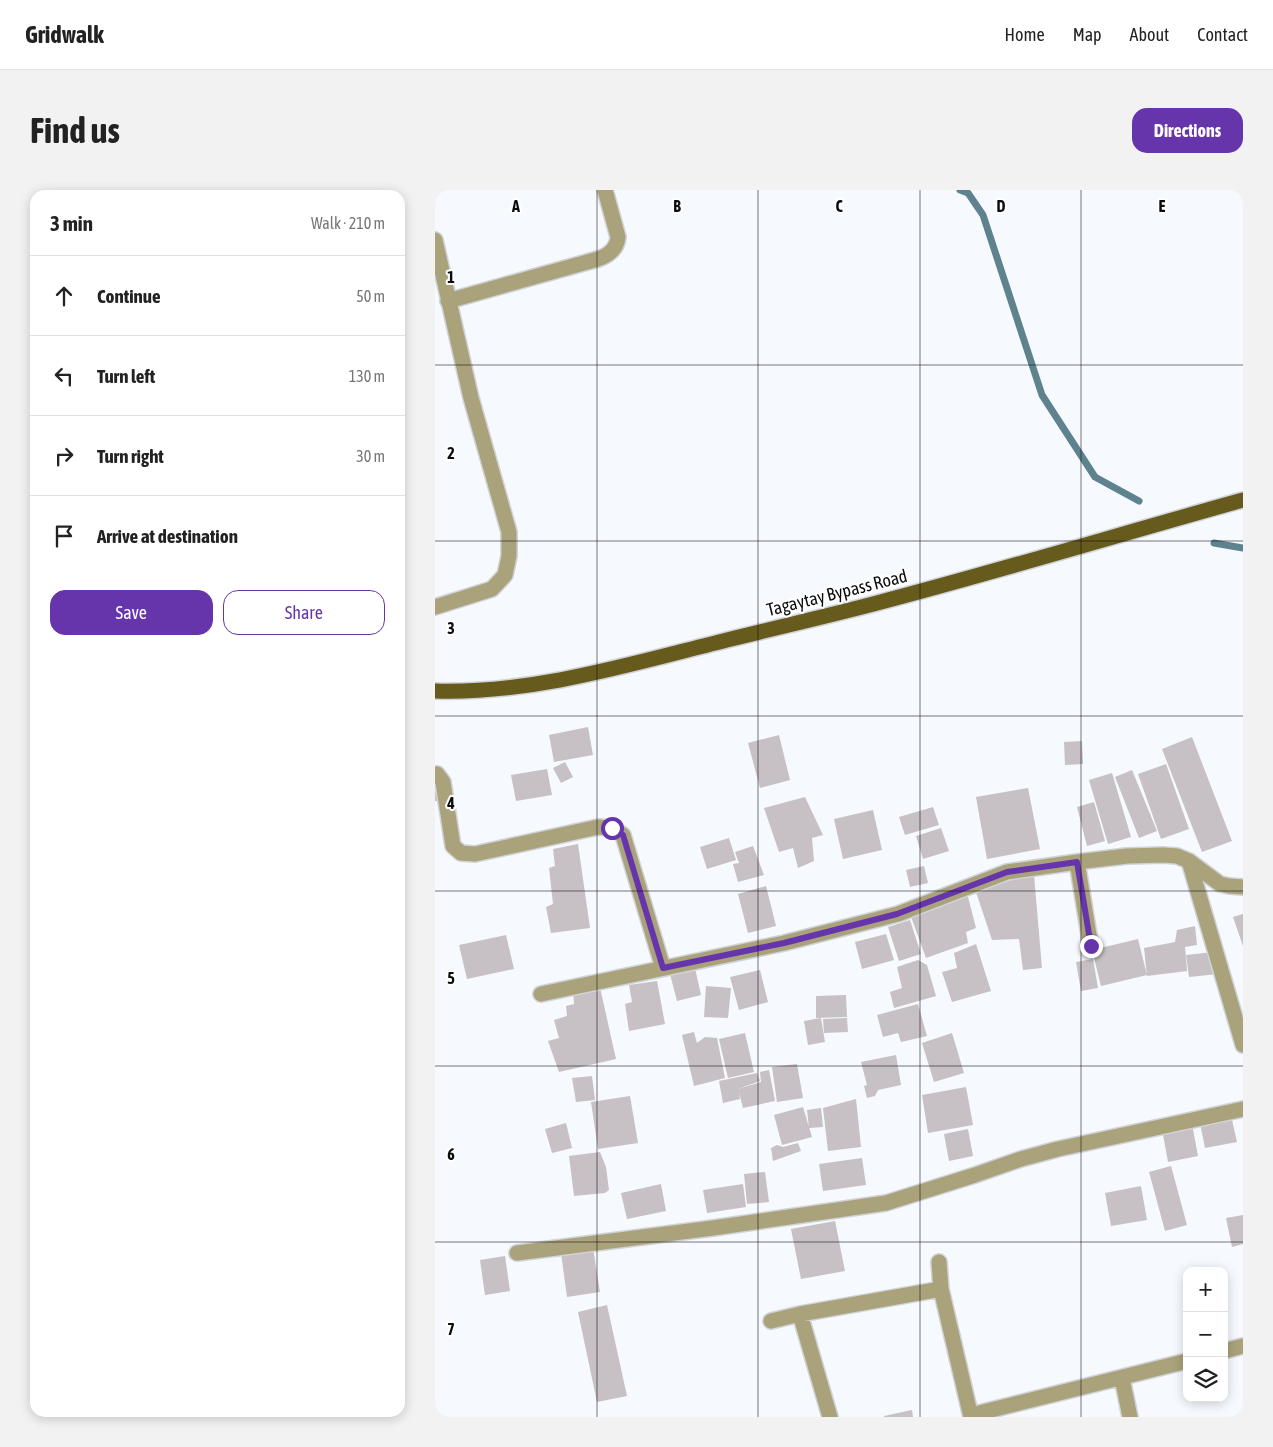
<!DOCTYPE html>
<html lang="en">
<head>
<meta charset="utf-8">
<style>
	body { margin:0; font-family:"Asap Condensed",sans-serif; background:#f2f2f2; color:#222 }
	.controls { position:absolute; right:15px; bottom:15px; display:grid; overflow:hidden; border-radius:10px; box-shadow:0 2px 12px #0003 }
	.controls button { width:45px; height:45px; display:grid; place-items:center; padding:0; border:0; border-bottom:1px solid #e0e0e0; background:#fff; color:#222; font:25px sans-serif }
	.stop { position:absolute; width:15px; height:15px; margin:-11px; border:4px solid #6635ac; border-radius:50%; background:#fff }
	.stop.end { background:#6635ac; border-color:#fff; box-shadow:0 1px 5px #0008 }
	.list { margin:0; padding:0; list-style:none }
	h2 { display:flex; justify-content:space-between; align-items:center; height:65px; margin:0; padding:0 20px; font-size:21px }
	h2 small { font-size:16px; font-weight:400; color:#767676 }
	.list li { display:grid; grid-template-columns:32px 1fr auto; gap:15px; align-items:center; box-sizing:border-box; height:80px; padding:0 20px; border-top:1px solid #e0e0e0 }
	.list b { display:block; font-size:19px; white-space:nowrap }
	.list em { font-size:16px; font-style:normal; color:#767676 }
	.actions { display:flex; gap:10px; padding:15px 20px }
	.actions a { flex:1; padding:11px 0; border:1px solid #6635ac; border-radius:15px; text-align:center; font-size:18px; color:#6635ac }
	.actions .main { background:#6635ac; color:#fff }
	.icon { flex:none; width:28px; height:28px; fill:none; stroke:currentColor; stroke-width:2; stroke-linecap:round; stroke-linejoin:round }
	.map { position:relative; flex:none; width:808px; height:1227px; overflow:hidden; border-radius:15px }
	header { display:flex; align-items:center; gap:30px; box-sizing:border-box; height:70px; padding:0 25px; background:#fff; border-bottom:1px solid #e0e0e0 }
	header strong { font-size:24px }
	nav { display:flex; gap:28px; margin-inline-start:auto; font-size:18px }
	.intro { display:flex; align-items:center; justify-content:space-between; box-sizing:border-box; height:120px; padding:0 30px }
	h1 { margin:0; font-size:35px }
	.button { padding:12px 22px; border-radius:15px; background:#6635ac; color:#fff; font-size:18px; font-weight:700 }
	main { display:flex; gap:30px; padding:0 30px }
	aside { flex:1; background:#fff; border-radius:15px; box-shadow:0 2px 12px #0003 }
	.map>svg:first-child { display:block }
	.lines { fill:none; stroke-linecap:round; stroke-linejoin:round }
	.stream { stroke:#5e838f; stroke-width:7 }
	.building { fill:#c7c0c4 }
	.minor-casing { stroke:#d0d3d8; stroke-width:18 }
	.major-casing { stroke:#d0d3d8; stroke-width:18 }
	.minor { stroke:#aaa27b; stroke-width:15 }
	.major { stroke:#665a1c; stroke-width:15 }
	.route { stroke:#6635ac; stroke-width:6 }
	.grid { fill:none; stroke:#0b0c0e; stroke-width:1; stroke-opacity:0.55 }
	.labels { text-anchor:middle; stroke-width:4; stroke-linejoin:round; paint-order:stroke }
	.street-label { font-size:18px; fill:#0b0c0e; stroke:#fff }
	.grid-label { font-size:16px; text-anchor:middle; font-weight:bold; fill:#0b0c0e; stroke:#fff; stroke-width:4; stroke-linejoin:round; paint-order:stroke }
</style>
</head>
<body>
<header>
<strong>Gridwalk</strong>
<nav><a>Home</a><a>Map</a><a>About</a><a>Contact</a></nav>
</header>
<div class="intro"><h1>Find us</h1><a class="button">Directions</a></div>
<main>
<aside>
<h2>3 min<small>Walk · 210 m</small></h2>
<ul class="list">
<li><svg class="icon" aria-label="ahead" viewBox="0 0 24 24"><path d="M12 20V5M6 11l6-6 6 6"/></svg><div><b>Continue</b></div><em>50 m</em></li>
<li><svg class="icon" aria-label="left" viewBox="0 0 24 24"><path d="M17 20v-9H6M10 6l-5 5 5 5"/></svg><div><b>Turn left</b></div><em>130 m</em></li>
<li><svg class="icon" aria-label="right" viewBox="0 0 24 24"><path d="M7 20v-9h11M14 6l5 5-5 5"/></svg><div><b>Turn right</b></div><em>30 m</em></li>
<li><svg class="icon" aria-label="arrive" viewBox="0 0 24 24"><path d="M6 21V4h12l-3 4 3 4H6"/></svg><div><b>Arrive at destination</b></div></li>
</ul>
<div class="actions"><a class="main">Save</a><a>Share</a></div>
</aside>
<div class="map">
<svg width="808" height="1227" viewBox="0 0 808 1227">
	<rect width="100%" height="100%" fill="#f6f9fe"/>
	<g class="lines">
		<!-- stream -->
		<path class="stream" d="M525,0L533,3L548,25L607,205L660,287L704,311
			M779,353L808,358"/>
	</g>
	<!-- building -->
	<path class="building" d="M153,537L158,565L119,572L114,545Z
		M344,545L355,590L325,598L313,553Z
		M757,547L797,651L767,662L727,559Z
		M647,551L648,574L630,575L629,552Z
		M130,572L138,587L126,593L118,578Z
		M731,574L754,639L726,649L703,584Z
		M112,579L117,605L81,611L76,585Z
		M697,580L722,641L704,648L680,587Z
		M677,583L696,647L673,654L654,590Z
		M593,598L605,659L552,669L541,607Z
		M0,599L3,611H0Z
		M370,607L388,645L377,648L379,671L363,678L358,658L344,662L329,618Z
		M659,612L670,651L652,656L642,617Z
		M498,617L504,635L470,645L464,627Z
		M438,620L447,660L408,669L399,629Z
		M506,638L514,661L488,669L481,646Z
		M294,648L301,670L272,679L265,657Z
		M143,654L155,738L116,743L111,717L118,714L114,678L120,676L118,659Z
		M318,656L329,685L303,692L298,674L304,673L300,662Z
		M489,676L493,693L475,697L471,680Z
		M599,685L607,778L588,780L584,749L557,750L540,699Z
		M530,695L541,738L531,742L533,753L491,768L475,724Z
		M331,696L341,736L313,743L303,704Z
		M808,724V756L798,727Z
		M475,730L486,764L464,771L453,737Z
		M760,736L762,755L750,757L752,781L712,786L709,758L740,752L742,740Z
		M451,744L459,770L427,779L420,752Z
		M71,745L79,779L32,789L24,755Z
		M703,749L712,785L666,796L657,760Z
		M541,754L556,801L517,812L507,782L522,778L519,763Z
		M779,762L783,784L754,787L751,765Z
		M658,769L663,798L646,801L641,772Z
		M483,770L492,775L501,806L459,818L455,802L467,798L462,777Z
		M260,778L266,805L242,811L235,784Z
		M325,780L333,812L304,820L295,787Z
		M222,791L230,834L194,841L190,814L197,812L194,795Z
		M164,793L181,869L124,882L113,851L124,848L119,830L132,826L131,816L139,814L138,798Z
		M271,796L296,798L293,828L269,827Z
		M411,805L412,827L381,828V806Z
		M483,814L492,846L466,852L463,843L448,847L442,825Z
		M386,828L390,852L373,855L369,831Z
		M412,828L413,842L389,843L388,829Z
		M259,842L262,853L270,847L282,848L290,888L259,896L247,845Z
		M310,843L319,882L293,888L284,849Z
		M517,843L529,883L499,892L487,853Z
		M461,865L466,895L443,900L440,906L432,908L429,896L432,895L426,872Z
		M362,874L368,908L342,912L337,877Z
		M334,880L340,911L308,918L304,902L305,909L288,913L284,891L322,883L325,891L303,899L326,892L325,882Z
		M157,886L160,910L141,912L137,888Z
		M531,897L538,935L493,943L487,905Z
		M195,906L203,953L163,959L156,912Z
		M421,909L426,957L393,961L388,918Z
		M368,917L377,947L347,955L339,925Z
		M386,918L388,937L374,938L372,920Z
		M795,921L802,952L770,958L764,928Z
		M131,933L137,958L117,963L110,939Z
		M757,934L763,966L733,972L727,939Z
		M533,939L538,966L514,971L509,944Z
		M363,953L366,961L338,971L336,958L342,955L348,957Z
		M165,962L171,977L174,1000L170,1003L139,1006L134,966Z
		M427,968L431,995L388,1001L384,974Z
		M736,976L752,1035L730,1041L714,982Z
		M330,982L334,1012L312,1014L309,984Z
		M226,994L231,1021L192,1029L186,1003Z
		M308,994L311,1017L272,1023L268,1000Z
		M706,996L712,1030L676,1036L670,1003Z
		M808,1025V1054L797,1057L791,1028Z
		M400,1031L410,1081L366,1089L356,1039Z
		M158,1058L165,1102L132,1107L126,1063Z
		M70,1066L75,1101L50,1105L45,1070Z
		M172,1115L192,1206L162,1212L143,1122Z
		M477,1220L478,1227H449V1226Z"/>
	<g class="lines">
		<!-- minor casing -->
		<g class="minor-casing">
			<path id="minor" d="M0,50L36,208L74,342V366L70,385L57,399L0,417
				M13,111L163,69C174,65 182,59 183,47L170,0
				M0,584H2L8,592L18,656L26,663L40,664L163,637L177,638L188,645L228,778
				M754,671L808,855
				M642,672L656,757
				M106,804L349,753L463,724L572,682L642,672L692,666L728,665L742,666L754,671L785,694L794,696L808,697
				M82,1063L278,1038L451,1013L540,985L586,969L623,959L808,919
				M504,1072L506,1099L536,1227
				M365,1124L395,1227
				M336,1131L365,1124L506,1099
				M789,1161L808,1156
				M687,1188L695,1227
				M536,1225L752,1171"/>
		</g>
		<!-- major casing -->
		<g class="major-casing">
			<path id="major" d="M0,501C100,504 199,473 296,449C344,437 393,426 442,413C564,381 686,344 808,310"/>
		</g>
		<!-- minor -->
		<use href="#minor" class="minor"/>
		<!-- major -->
		<use href="#major" class="major"/>
	</g>
	<g class="lines">
		<!-- route -->
		<path class="route" d="M177,638L188,645L228,778L349,753L462,724L572,682L642,672L656,756"/>
	</g>
	<!-- grid -->
	<path class="grid" d="M162,0V1227M323,0V1227M485,0V1227M646,0V1227M0,175H808M0,351H808M0,526H808M0,701H808M0,876H808M0,1052H808"/>
	<g class="labels">
		<!-- street labels -->
		<g class="street-label">
			<text transform="translate(402 403) rotate(-14)" y="6">Tagaytay Bypass Road</text>
		</g>
	</g>
	<g class="grid-label">
		<text x="81" y="22">A</text>
		<text x="242" y="22">B</text>
		<text x="404" y="22">C</text>
		<text x="566" y="22">D</text>
		<text x="727" y="22">E</text>
		<text x="16" y="93">1</text>
		<text x="16" y="269">2</text>
		<text x="16" y="444">3</text>
		<text x="16" y="619">4</text>
		<text x="16" y="794">5</text>
		<text x="16" y="970">6</text>
		<text x="16" y="1145">7</text>
	</g>
</svg>
<div class="controls">
<button>+</button>
<button>−</button>
<button><svg class="icon" aria-label="layers" viewBox="0 0 24 24"><path d="M12 4l9 5-9 5-9-5zM3 14l9 5 9-5"/></svg></button>
</div>
<div class="stop" style="left:177px;top:638px"></div>
<div class="stop end" style="left:656px;top:756px"></div>
</div>
</main>
</body>
</html>
